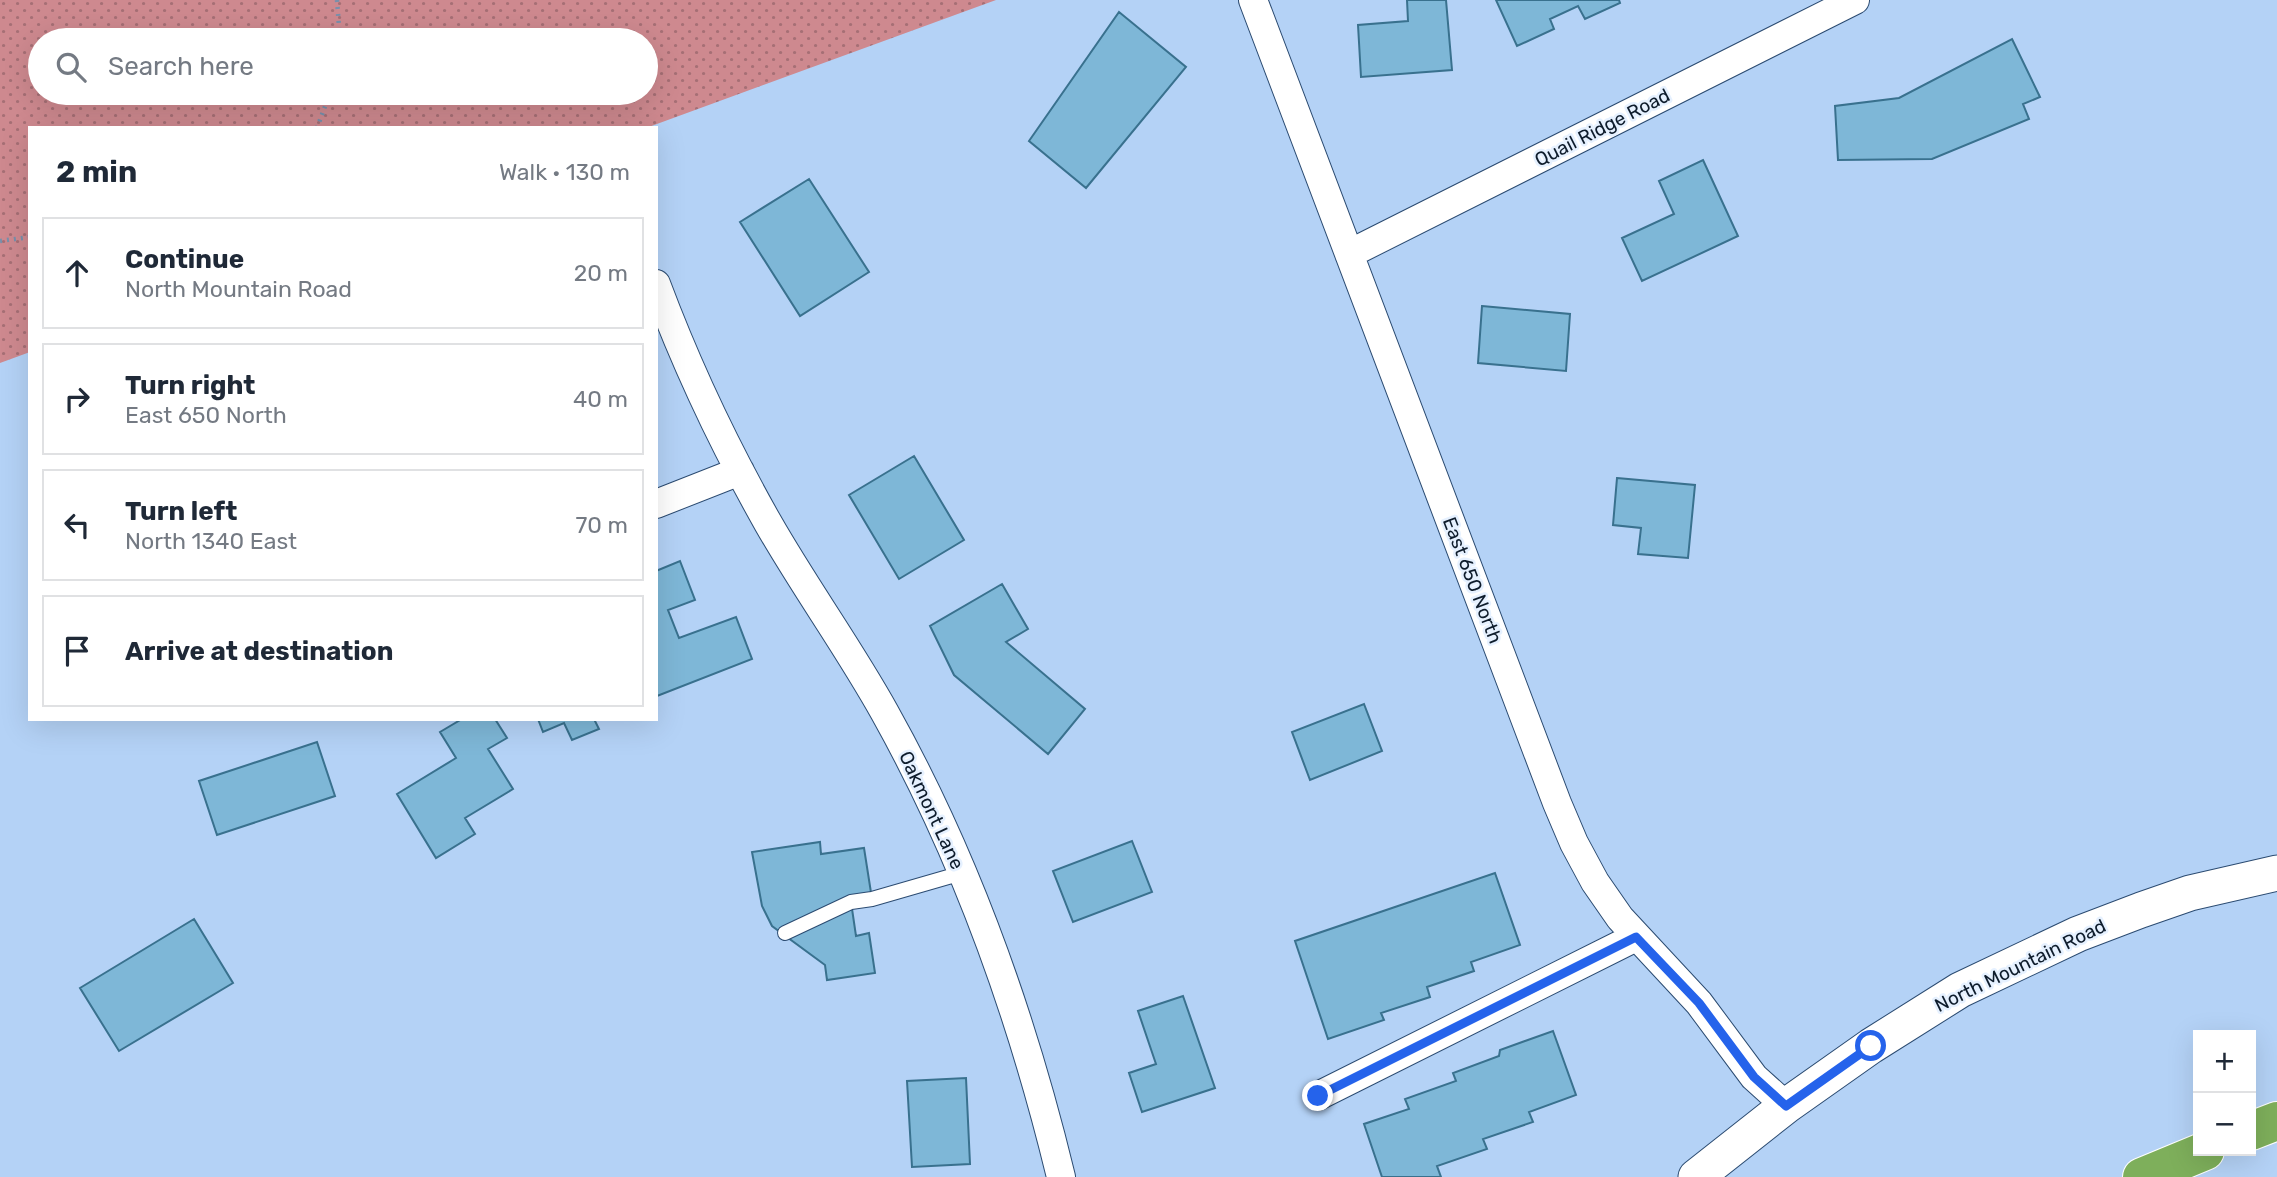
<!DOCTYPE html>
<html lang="en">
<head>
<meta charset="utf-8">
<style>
	body { margin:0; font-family:Rubik,sans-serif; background:#f6f6f7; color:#1f2937 }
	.controls { position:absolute; right:21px; bottom:21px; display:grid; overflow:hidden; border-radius:0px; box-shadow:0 7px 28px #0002 }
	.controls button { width:63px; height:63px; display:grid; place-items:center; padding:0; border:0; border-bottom:2px solid #e0e1e3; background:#fff; color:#1f2937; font:35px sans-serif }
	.stop { position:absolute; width:21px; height:21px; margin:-16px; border:5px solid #2563eb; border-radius:50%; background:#fff }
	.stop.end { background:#2563eb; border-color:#fff; box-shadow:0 2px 7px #0008 }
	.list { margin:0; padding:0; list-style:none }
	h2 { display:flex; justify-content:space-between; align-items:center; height:91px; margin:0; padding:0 28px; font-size:30px }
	h2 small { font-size:23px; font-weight:400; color:#747a83 }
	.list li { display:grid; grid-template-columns:46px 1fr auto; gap:21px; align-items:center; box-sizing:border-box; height:112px; margin:0 14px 14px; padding:0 14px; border:2px solid #e0e1e3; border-radius:0px }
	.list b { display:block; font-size:26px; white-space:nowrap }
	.list p { margin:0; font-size:23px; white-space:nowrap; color:#747a83 }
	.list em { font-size:23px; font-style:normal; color:#747a83 }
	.icon { flex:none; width:38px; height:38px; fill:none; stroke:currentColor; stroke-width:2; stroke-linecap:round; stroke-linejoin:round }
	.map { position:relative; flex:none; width:2277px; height:1177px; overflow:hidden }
	.search { position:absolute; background:#fff; box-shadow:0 7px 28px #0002; left:28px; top:28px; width:630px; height:77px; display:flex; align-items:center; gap:18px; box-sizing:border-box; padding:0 24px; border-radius:38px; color:#747a83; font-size:26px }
	.panel { position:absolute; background:#fff; box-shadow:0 7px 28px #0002; left:28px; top:126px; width:630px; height:595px; border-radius:0px }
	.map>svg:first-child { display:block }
	.grass { fill:url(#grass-dots); fill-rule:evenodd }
	.building { fill:#7eb7d7; stroke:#39718e; stroke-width:2 }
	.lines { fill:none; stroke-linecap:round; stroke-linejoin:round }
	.service-casing { stroke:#2b4b71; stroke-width:16 }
	.minor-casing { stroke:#2b4b71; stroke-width:30 }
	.tertiary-casing { stroke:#2b4b71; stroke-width:37 }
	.motorway-casing { stroke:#fff; stroke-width:40 }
	.path { stroke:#7790ac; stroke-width:4.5; stroke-dasharray:2 5; stroke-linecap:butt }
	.service { stroke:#fff; stroke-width:14 }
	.minor { stroke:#fff; stroke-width:28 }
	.tertiary { stroke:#fff; stroke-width:35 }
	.motorway { stroke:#7eaf5b; stroke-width:38 }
	.route { stroke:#2563eb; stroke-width:9 }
	.labels { text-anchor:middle; stroke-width:5; stroke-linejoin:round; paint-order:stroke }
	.street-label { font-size:19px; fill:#0e1c2c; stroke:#e6f1ff }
</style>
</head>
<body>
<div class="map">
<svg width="2277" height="1177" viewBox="0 0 2277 1177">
	<defs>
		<pattern id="grass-dots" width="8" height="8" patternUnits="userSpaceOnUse" patternTransform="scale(1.75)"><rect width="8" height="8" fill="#ce898f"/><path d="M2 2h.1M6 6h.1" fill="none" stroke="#a66f75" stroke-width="1.8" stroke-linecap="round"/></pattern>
	</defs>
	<rect width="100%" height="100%" fill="#b4d2f6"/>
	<!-- grass -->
	<path class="grass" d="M0,0H996L646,128H30V352L0,363ZM40,40H646V93H40Z"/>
	<!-- building -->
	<path class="building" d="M1407,0H1446L1452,70L1361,77L1358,25L1408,21Z
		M1496,0H1619L1620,3L1585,19L1578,6L1550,19L1554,29L1517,46Z
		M1119,12L1186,67L1086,188L1029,141Z
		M2012,39L2040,97L2023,104L2029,119L1932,159L1838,160L1835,106L1899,98Z
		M1703,160L1738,236L1642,281L1622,238L1674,214L1659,181Z
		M809,179L869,272L800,316L740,222Z
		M1482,306L1570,314L1566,371L1478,363Z
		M914,456L964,540L899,579L849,495Z
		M1617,478L1695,485L1688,558L1638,554L1641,528L1613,525Z
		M680,561L695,600L668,610L679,638L736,617L752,659L657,696L656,571Z
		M1002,584L1028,629L1006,642L1085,709L1048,754L954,675L930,626Z
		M1364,704L1382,751L1310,780L1292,732Z
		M462,719H495L507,738L488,749L513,789L465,818L475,834L436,858L397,794L456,758L440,732Z
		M538,719H594L599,729L572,740L564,723L543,732Z
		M317,742L335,796L217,835L199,781Z
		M1132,841L1152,892L1073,922L1053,871Z
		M820,842L821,854L864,848L872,899L851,902L856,936L869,933L875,973L827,980L825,965L772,926L762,906L752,852Z
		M1495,873L1520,945L1471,962L1474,971L1427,987L1430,997L1381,1013L1384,1020L1328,1039L1295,941Z
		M194,919L233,983L119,1051L80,988Z
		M1183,996L1215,1088L1142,1112L1129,1073L1156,1064L1138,1011Z
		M1553,1031L1576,1095L1529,1112L1533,1122L1483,1139L1487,1149L1437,1166L1441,1177H1382L1364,1124L1409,1109L1405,1099L1456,1081L1453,1073L1499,1056L1500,1050Z
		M966,1078L970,1164L912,1167L907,1081Z"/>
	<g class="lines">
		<!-- service casing -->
		<g class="service-casing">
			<path id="service" d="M785,933L851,902L872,899L962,873"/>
		</g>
		<!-- minor casing -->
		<g class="minor-casing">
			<path id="minor" d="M1253,0L1557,803L1574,843L1595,882L1620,918L1699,1003L1754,1077L1786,1106
				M1349,254L1855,0
				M656,284C687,367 725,447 768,523C805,588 849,648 885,713C966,858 1022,1016 1061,1177
				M656,504L740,471
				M1318,1096L1636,937"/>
		</g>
		<!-- tertiary casing -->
		<g class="tertiary-casing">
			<path id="tertiary" d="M1696,1177L1786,1106L1871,1046L1960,990L2078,934L2141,910L2190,893L2277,873"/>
		</g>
		<!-- motorway casing -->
		<g class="motorway-casing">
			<path id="motorway" d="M2251,1131L2277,1121
				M2142,1177L2205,1151"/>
		</g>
		<!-- path -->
		<path class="path" d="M337,0L340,40
			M317,128L330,93
			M0,241L30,237"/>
		<!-- service -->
		<use href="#service" class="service"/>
		<!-- minor -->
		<use href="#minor" class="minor"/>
		<!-- tertiary -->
		<use href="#tertiary" class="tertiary"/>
		<!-- motorway -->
		<use href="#motorway" class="motorway"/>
	</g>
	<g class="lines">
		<!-- route -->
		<path class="route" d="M1318,1096L1636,937L1699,1003L1754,1077L1786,1106L1871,1046"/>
	</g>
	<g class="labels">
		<!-- street labels -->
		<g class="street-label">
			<text transform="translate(1602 127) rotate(-27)" y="7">Quail Ridge Road</text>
			<text transform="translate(1473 580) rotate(69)" y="7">East 650 North</text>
			<text transform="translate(932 810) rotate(65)" y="7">Oakmont Lane</text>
			<text transform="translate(2020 965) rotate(-26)" y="7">North Mountain Road</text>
		</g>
	</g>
</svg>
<div class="controls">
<button>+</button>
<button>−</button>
</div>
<div class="stop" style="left:1871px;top:1046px"></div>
<div class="stop end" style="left:1318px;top:1096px"></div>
<div class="search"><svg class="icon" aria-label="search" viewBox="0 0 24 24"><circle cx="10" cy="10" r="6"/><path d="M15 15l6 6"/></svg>Search here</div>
<section class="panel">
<h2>2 min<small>Walk · 130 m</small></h2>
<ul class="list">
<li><svg class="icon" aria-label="ahead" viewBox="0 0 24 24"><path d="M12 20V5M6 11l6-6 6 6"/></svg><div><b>Continue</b><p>North Mountain Road</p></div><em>20 m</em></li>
<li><svg class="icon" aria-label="right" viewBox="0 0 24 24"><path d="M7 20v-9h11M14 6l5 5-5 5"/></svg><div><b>Turn right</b><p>East 650 North</p></div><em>40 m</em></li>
<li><svg class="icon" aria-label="left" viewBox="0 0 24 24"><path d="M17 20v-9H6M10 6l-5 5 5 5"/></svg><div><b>Turn left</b><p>North 1340 East</p></div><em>70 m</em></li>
<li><svg class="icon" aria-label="arrive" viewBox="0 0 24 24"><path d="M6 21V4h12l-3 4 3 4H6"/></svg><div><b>Arrive at destination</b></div></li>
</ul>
</section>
</div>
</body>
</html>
